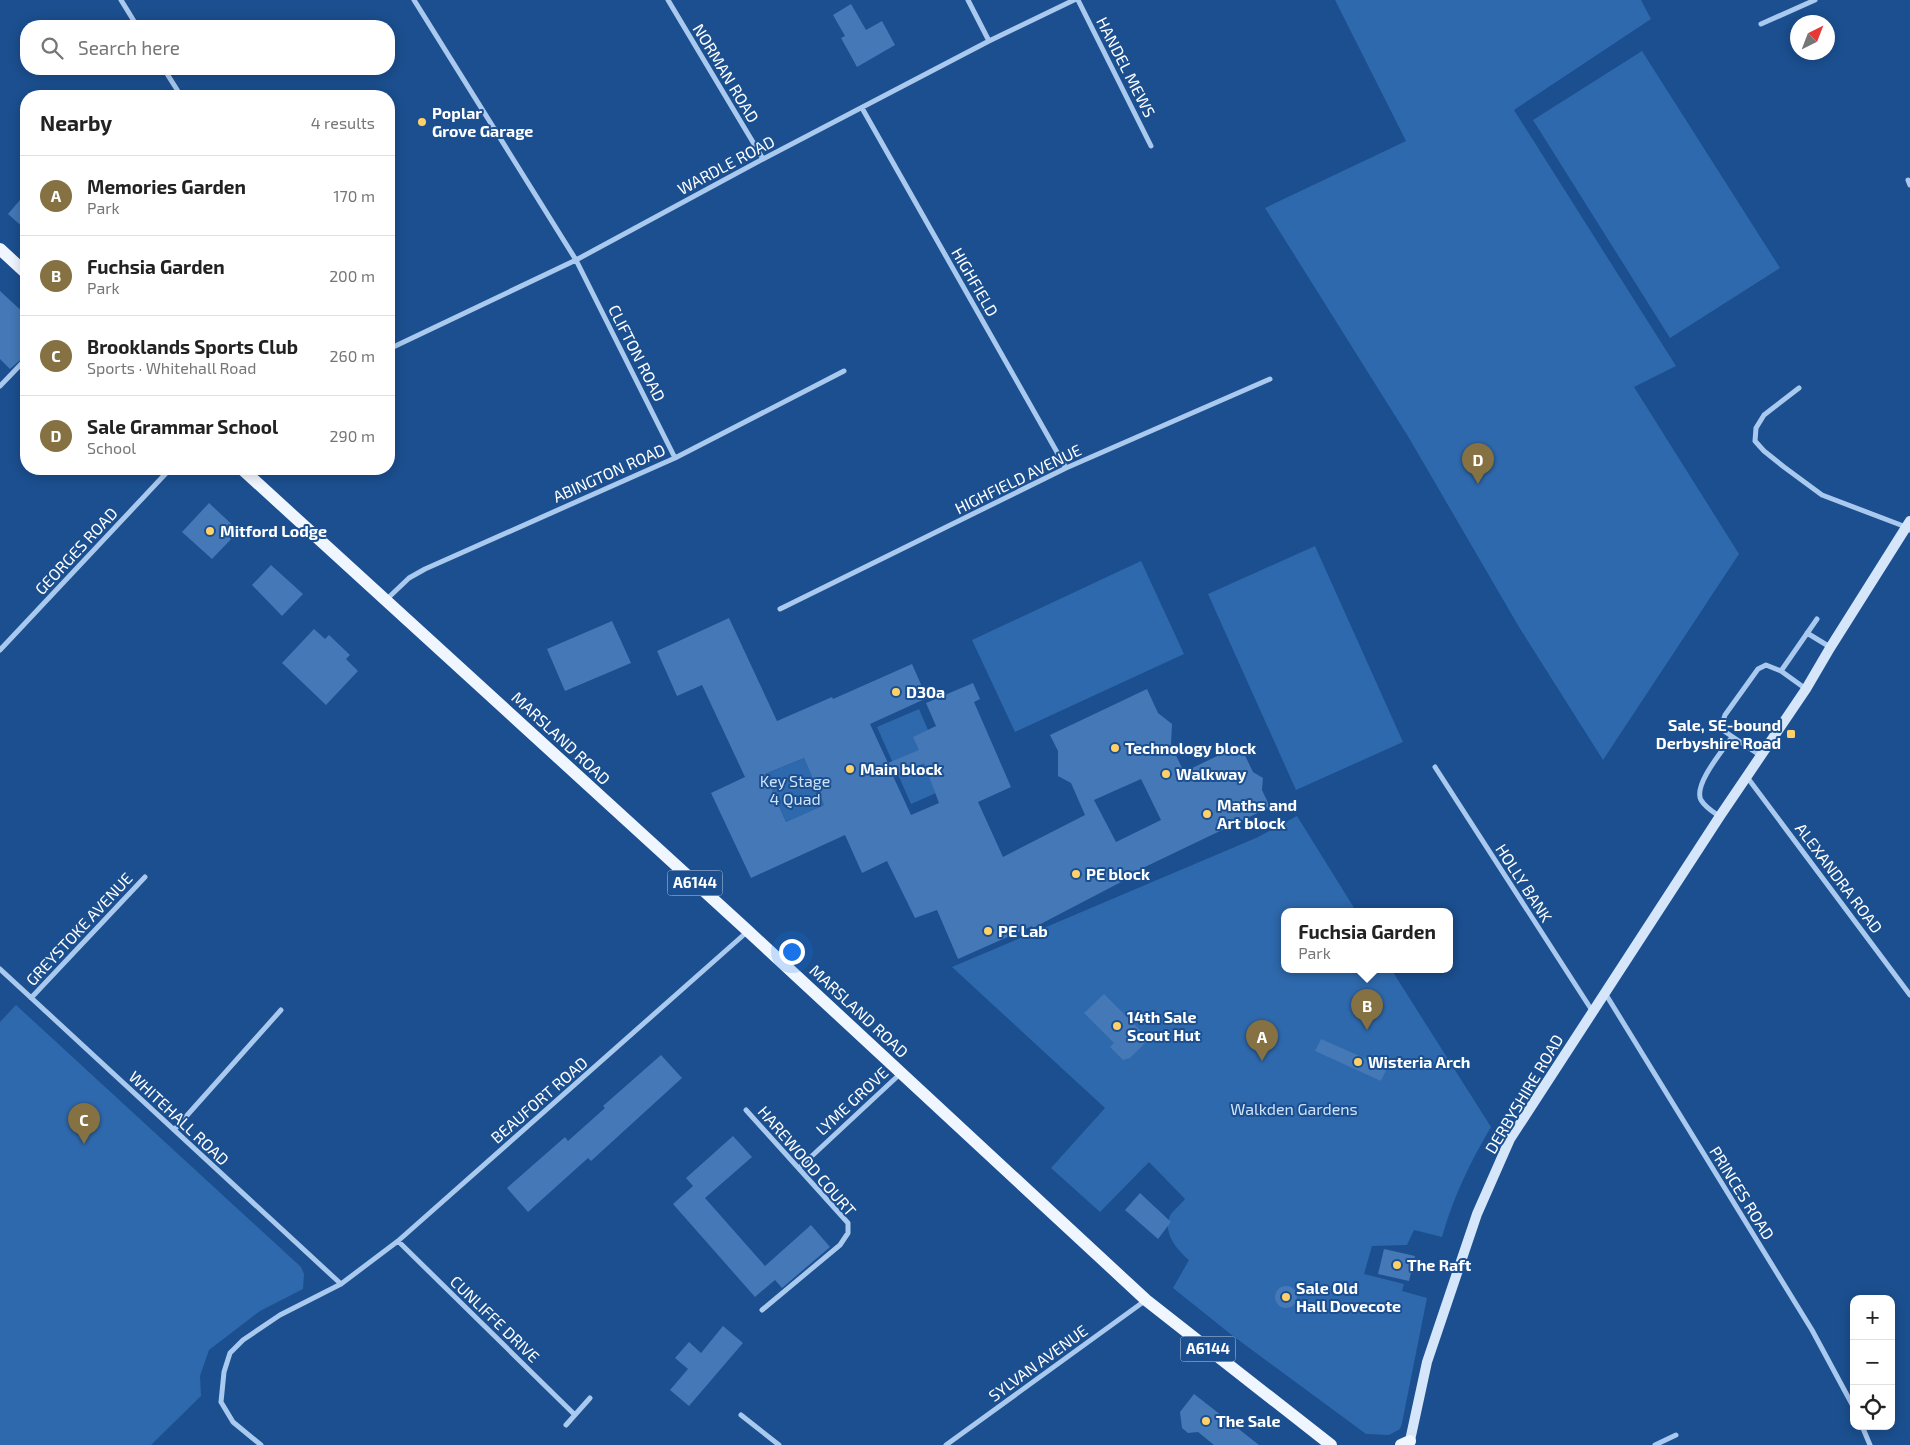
<!DOCTYPE html>
<html lang="en">
<head>
<meta charset="utf-8">
<style>
	body { margin:0; font-family:"Exo 2",sans-serif; background:#f2f2f2; color:#222 }
	.controls { position:absolute; right:15px; bottom:15px; display:grid; overflow:hidden; border-radius:10px; box-shadow:0 2px 12px #0003 }
	.controls button { width:45px; height:45px; display:grid; place-items:center; padding:0; border:0; border-bottom:1px solid #e0e0e0; background:#fff; color:#222; font:25px sans-serif }
	.compass { position:absolute; left:1790px; top:15px; width:45px; height:45px; border-radius:50%; background:#fff; box-shadow:0 2px 12px #0003; rotate:42deg }
	.you { position:absolute; left:791px; top:951px; width:18px; height:18px; margin:-12px; border:4px solid #fff; border-radius:50%; background:#1a73e8; box-shadow:0 0 0 8px #1a73e833 }
	.badge { display:grid; place-items:center; width:32px; height:32px; border-radius:50%; background:#857141; color:#fff; font-size:16px; font-weight:700 }
	.pin { position:absolute; translate:-50% -41px; filter:drop-shadow(0 1px 2px #0008) }
	.pin::after { content:''; position:absolute; top:26px; width:18px; height:15px; background:inherit; clip-path:polygon(0 0,100% 0,50% 100%) }
	.popup { position:absolute; left:1281px; top:908px; width:172px; height:65px; box-sizing:border-box; display:grid; place-content:center; border-radius:10px; background:#fff; filter:drop-shadow(0 1px 4px #0005); font-size:16px; white-space:nowrap; color:#767676 }
	.popup b { font-size:19px; color:#222 }
	.popup::after { content:''; position:absolute; left:50%; top:100%; margin-left:-10px; border:10px solid transparent; border-top-color:#fff }
	.list { margin:0; padding:0; list-style:none }
	h2 { display:flex; justify-content:space-between; align-items:center; height:65px; margin:0; padding:0 20px; font-size:21px }
	h2 small { font-size:16px; font-weight:400; color:#767676 }
	.list li { display:grid; grid-template-columns:32px 1fr auto; gap:15px; align-items:center; box-sizing:border-box; height:80px; padding:0 20px; border-top:1px solid #e0e0e0 }
	.list b { display:block; font-size:19px; white-space:nowrap }
	.list p { margin:0; font-size:16px; white-space:nowrap; color:#767676 }
	.list em { font-size:16px; font-style:normal; color:#767676 }
	.icon { flex:none; width:28px; height:28px; fill:none; stroke:currentColor; stroke-width:2; stroke-linecap:round; stroke-linejoin:round }
	.map { position:relative; flex:none; width:1910px; height:1445px; overflow:hidden }
	.search { position:absolute; background:#fff; box-shadow:0 2px 12px #0003; left:20px; top:20px; width:375px; height:55px; display:flex; align-items:center; gap:12px; box-sizing:border-box; padding:0 18px; border-radius:20px; color:#767676; font-size:19px }
	.panel { position:absolute; background:#fff; box-shadow:0 2px 12px #0003; left:20px; top:90px; width:375px; height:385px; border-radius:20px }
	.map>svg:first-child { display:block }
	.green { fill:#2e69ad }
	.building { fill:#4478b7; fill-rule:evenodd }
	.lines { fill:none; stroke-linecap:round; stroke-linejoin:round }
	.street { stroke:#a9c9ee; stroke-width:5 }
	.secondary { stroke:#d6e6fa; stroke-width:10 }
	.primary { stroke:#f0f6ff; stroke-width:12 }
	.poi-dot { fill:#ffd166; stroke:#1b4f8f; stroke-width:2 }
	.labels { text-anchor:middle; stroke-width:4; stroke-linejoin:round; paint-order:stroke }
	.shield { fill:#1b4f8f; stroke:#bbcadd; stroke-width:1 }
	.shield-label { font-size:15px; font-weight:bold; fill:#fff }
	.street-label { font-size:16px; fill:#fff; stroke:#1b4f8f }
	.poi-label { font-size:16px; font-weight:bold; fill:#fff; stroke:#1b4f8f; text-anchor:start }
	.park-label { font-size:16px; fill:#cfe3fa; stroke:#1b4f8f }
</style>
</head>
<body>
<div class="map">
<svg width="1910" height="1445" viewBox="0 0 1910 1445">
	<rect width="100%" height="100%" fill="#1b4f8f"/>
	<!-- green -->
	<path class="green" d="M1335,0H1641L1651,19L1514,110L1676,366L1634,387L1739,554L1603,760L1519,627L1409,438L1265,208L1406,141Z
		M1642,51L1780,268L1670,338L1533,120Z
		M1315,546L1403,742L1296,790L1208,594Z
		M1141,561L1184,654L1015,732L972,640Z
		M919,709L952,786L911,804L877,727Z
		M804,758L824,805L786,822L773,792L756,778Z
		M1297,816L1356,911H1284V969H1391L1491,1127C1470,1162 1453,1198 1442,1237L1414,1230L1407,1245L1372,1246L1364,1274L1404,1284L1402,1291L1427,1298L1402,1423L1400,1429L1389,1435L1366,1434L1233,1336L1173,1288L1189,1260C1177,1250 1161,1231 1171,1214C1175,1209 1181,1204 1185,1199L1149,1162L1100,1212L1051,1168L1105,1108L952,967L1256,838Z
		M16,1005L301,1267L304,1274L303,1289L260,1311L209,1350L200,1376L201,1396L151,1445H0V1022Z"/>
	<!-- building -->
	<path class="building" d="M851,4L866,30L882,21L895,45L857,67L841,38L845,36L833,15Z
		M26,193V230L8,214Z
		M0,291L26,315V355L10,369L0,359Z
		M209,503L239,531L212,559L182,532Z
		M271,565L303,594L282,616L252,585Z
		M729,618L777,721L832,697L833,699L912,664L927,698L870,724L888,763L919,750L913,737L936,726L926,703L973,683L980,699L974,702L1011,787L978,802L1003,857L1085,815L1071,783L1058,776V751L1050,735L1147,689L1158,713L1172,724L1171,745L1184,772L1240,745L1253,772L1263,778L1262,790L1270,807L1122,878L1123,881L1033,928L1032,926L958,959L937,910L915,918L887,861L862,873L845,835L751,878L711,793L745,777L702,685L677,696L657,651ZM804,758L824,805L786,822L765,774ZM924,763L939,803L911,815L893,776ZM1141,779L1161,820L1116,842L1094,800Z
		M612,621L631,663L565,691L547,649Z
		M314,629L325,639L329,635L350,655L346,659L358,671L326,705L282,663Z
		M1104,994L1149,1039L1130,1058L1123,1060L1110,1047L1114,1043L1084,1013Z
		M1321,1039L1387,1068L1381,1081L1315,1051Z
		M661,1055L682,1078L591,1161L588,1158L528,1212L507,1188L565,1137L568,1141L605,1108L603,1106Z
		M733,1136L752,1157L705,1198L765,1266L811,1225L830,1247L782,1288L775,1280L755,1297L673,1204L693,1186L686,1178Z
		M1140,1193L1171,1222L1158,1239L1125,1210Z
		M1384,1249L1415,1256L1409,1281L1378,1274Z
		M1275 1297a11 11 0 1 1 22 0a11 11 0 1 1-22 0Z
		M723,1326L743,1343L689,1406L670,1390L688,1369L675,1358L689,1342L701,1353Z
		M1194,1394L1212,1408L1259,1445H1214L1198,1432L1188,1433L1182,1428L1180,1412Z"/>
	<g class="lines">
		<!-- street -->
		<path class="street" d="M121,0L137,26
			M414,0L576,260L675,458
			M668,0L763,159
			M968,0L989,41
			M1078,0L1151,146
			M1761,24L1815,0
			M164,69L181,96
			M862,108L1066,468
			M1908,180L1910,185
			M389,349L576,260L763,159L989,41L1074,0
			M0,386L26,359
			M1799,388L1764,415L1756,428L1755,441L1764,451L1784,467L1822,495L1906,527L1910,530
			M387,599L409,578L425,569L675,458L844,371
			M780,609L1066,468L1270,379
			M1807,633L1830,647
			M0,650L170,469
			M1781,671L1817,619
			M1761,756L1724,731L1722,724L1725,715L1758,669L1766,665L1781,671L1806,689
			M1435,767L1593,1012
			M1747,777L1910,995
			M1719,816C1713,812 1705,807 1701,800C1693,785 1723,750 1732,737
			M0,969L341,1284
			M1605,993L1812,1330L1854,1408
			M31,998L145,877
			M746,1110L848,1223V1233L840,1245L762,1310
			M174,1130L281,1010
			M799,1168L901,1073
			M398,1241L575,1415
			M741,1415L779,1445
			M566,1425L590,1398
			M1862,1426L1870,1445
			M261,1445L233,1422L221,1402L224,1372L230,1353L243,1340L280,1315L341,1284L398,1241L748,931
			M946,1445L1146,1300
			M1655,1445L1676,1435"/>
		<!-- secondary -->
		<path class="secondary" d="M1409,1445L1427,1362L1477,1214L1510,1139L1720,816L1806,689L1830,648L1910,521"/>
		<!-- primary -->
		<path class="primary" d="M0,249L26,273
			M242,469L748,931L1146,1300L1331,1445
			M1401,1445L1410,1441"/>
	</g>
	<!-- markers -->
	<g class="poi-dot">
		<circle cx="422" cy="122" r="5"/>
		<circle cx="210" cy="531" r="5"/>
		<circle cx="896" cy="692" r="5"/>
		<rect x="1786" y="729" width="10" height="10" rx="2.5"/>
		<circle cx="1115" cy="748" r="5"/>
		<circle cx="850" cy="769" r="5"/>
		<circle cx="1166" cy="774" r="5"/>
		<circle cx="1207" cy="814" r="5"/>
		<circle cx="1076" cy="874" r="5"/>
		<circle cx="988" cy="931" r="5"/>
		<circle cx="1117" cy="1026" r="5"/>
		<circle cx="1358" cy="1062" r="5"/>
		<circle cx="1397" cy="1265" r="5"/>
		<circle cx="1286" cy="1297" r="5"/>
		<circle cx="1206" cy="1421" r="5"/>
	</g>
	<g class="labels">
		<!-- shield labels -->
		<g class="shield">
			<rect x="667.5" y="870.5" width="55" height="25" rx="4"/>
			<rect x="1180.5" y="1336.5" width="55" height="25" rx="4"/>
		</g>
		<g class="shield-label">
			<text x="695" y="888">A6144</text>
			<text x="1208" y="1354">A6144</text>
		</g>
		<!-- street labels -->
		<g class="street-label">
			<text transform="translate(1126 67) rotate(63)" y="6">HANDEL MEWS</text>
			<text transform="translate(726 73) rotate(59)" y="6">NORMAN ROAD</text>
			<text transform="translate(726 165) rotate(-28)" y="6">WARDLE ROAD</text>
			<text transform="translate(975 282) rotate(60)" y="6">HIGHFIELD</text>
			<text transform="translate(637 353) rotate(63)" y="6">CLIFTON ROAD</text>
			<text transform="translate(609 473) rotate(-24)" y="6">ABINGTON ROAD</text>
			<text transform="translate(1018 479) rotate(-26)" y="6">HIGHFIELD AVENUE</text>
			<text transform="translate(76 551) rotate(-47)" y="6">GEORGES ROAD</text>
			<text transform="translate(561 738) rotate(43)" y="6">MARSLAND ROAD</text>
			<text transform="translate(1839 878) rotate(53)" y="6">ALEXANDRA ROAD</text>
			<text transform="translate(1524 883) rotate(57)" y="6">HOLLY BANK</text>
			<text transform="translate(79 929) rotate(-47)" y="6">GREYSTOKE AVENUE</text>
			<text transform="translate(859 1011) rotate(43)" y="6">MARSLAND ROAD</text>
			<text transform="translate(1524 1094) rotate(-59)" y="6">DERBYSHIRE ROAD</text>
			<text transform="translate(539 1100) rotate(-41)" y="6">BEAUFORT ROAD</text>
			<text transform="translate(852 1101) rotate(-43)" y="6">LYME GROVE</text>
			<text transform="translate(179 1118) rotate(43)" y="6">WHITEHALL ROAD</text>
			<text transform="translate(807 1161) rotate(49)" y="6">HAREWOOD COURT</text>
			<text transform="translate(1742 1193) rotate(58)" y="6">PRINCES ROAD</text>
			<text transform="translate(495 1319) rotate(44)" y="6">CUNLIFFE DRIVE</text>
			<text transform="translate(1038 1363) rotate(-36)" y="6">SYLVAN AVENUE</text>
		</g>
		<!-- poi labels -->
		<g class="poi-label">
			<text x="432" y="119">Poplar<tspan x="432" dy="18">Grove Garage</tspan></text>
			<text x="220" y="537">Mitford Lodge</text>
			<text x="906" y="698">D30a</text>
			<text x="1781" y="731" text-anchor="end">Sale, SE-bound<tspan x="1781" dy="18">Derbyshire Road</tspan></text>
			<text x="1125" y="754">Technology block</text>
			<text x="860" y="775">Main block</text>
			<text x="1176" y="780">Walkway</text>
			<text x="1217" y="811">Maths and<tspan x="1217" dy="18">Art block</tspan></text>
			<text x="1086" y="880">PE block</text>
			<text x="998" y="937">PE Lab</text>
			<text x="1127" y="1023">14th Sale<tspan x="1127" dy="18">Scout Hut</tspan></text>
			<text x="1368" y="1068">Wisteria Arch</text>
			<text x="1407" y="1271">The Raft</text>
			<text x="1296" y="1294">Sale Old<tspan x="1296" dy="18">Hall Dovecote</tspan></text>
			<text x="1216" y="1427">The Sale</text>
		</g>
		<!-- park labels -->
		<g class="park-label">
			<text x="795" y="787">Key Stage<tspan x="795" dy="18">4 Quad</tspan></text>
			<text x="1294" y="1115">Walkden Gardens</text>
		</g>
	</g>
</svg>
<div class="controls">
<button>+</button>
<button>−</button>
<button><svg class="icon" aria-label="locate" viewBox="0 0 24 24"><circle cx="12" cy="12" r="6"/><path d="M12 2v4M12 18v4M2 12h4M18 12h4"/></svg></button>
</div>
<svg class="compass" viewBox="-18 -18 36 36"><path d="M0-13l5 13h-10z" fill="#e53935"/><path d="M0 13l5-13h-10z" fill="#767676"/></svg>
<div class="you"></div>
<div class="pin badge" style="left:1262px;top:1061px">A</div>
<div class="pin badge" style="left:1367px;top:1030px">B</div>
<div class="popup"><b>Fuchsia Garden</b>Park</div>
<div class="pin badge" style="left:84px;top:1144px">C</div>
<div class="pin badge" style="left:1478px;top:484px">D</div>
<div class="search"><svg class="icon" aria-label="search" viewBox="0 0 24 24"><circle cx="10" cy="10" r="6"/><path d="M15 15l6 6"/></svg>Search here</div>
<section class="panel">
<h2>Nearby<small>4 results</small></h2>
<ul class="list">
<li><span class="badge">A</span><div><b>Memories Garden</b><p>Park</p></div><em>170 m</em></li>
<li><span class="badge">B</span><div><b>Fuchsia Garden</b><p>Park</p></div><em>200 m</em></li>
<li><span class="badge">C</span><div><b>Brooklands Sports Club</b><p>Sports · Whitehall Road</p></div><em>260 m</em></li>
<li><span class="badge">D</span><div><b>Sale Grammar School</b><p>School</p></div><em>290 m</em></li>
</ul>
</section>
</div>
</body>
</html>
